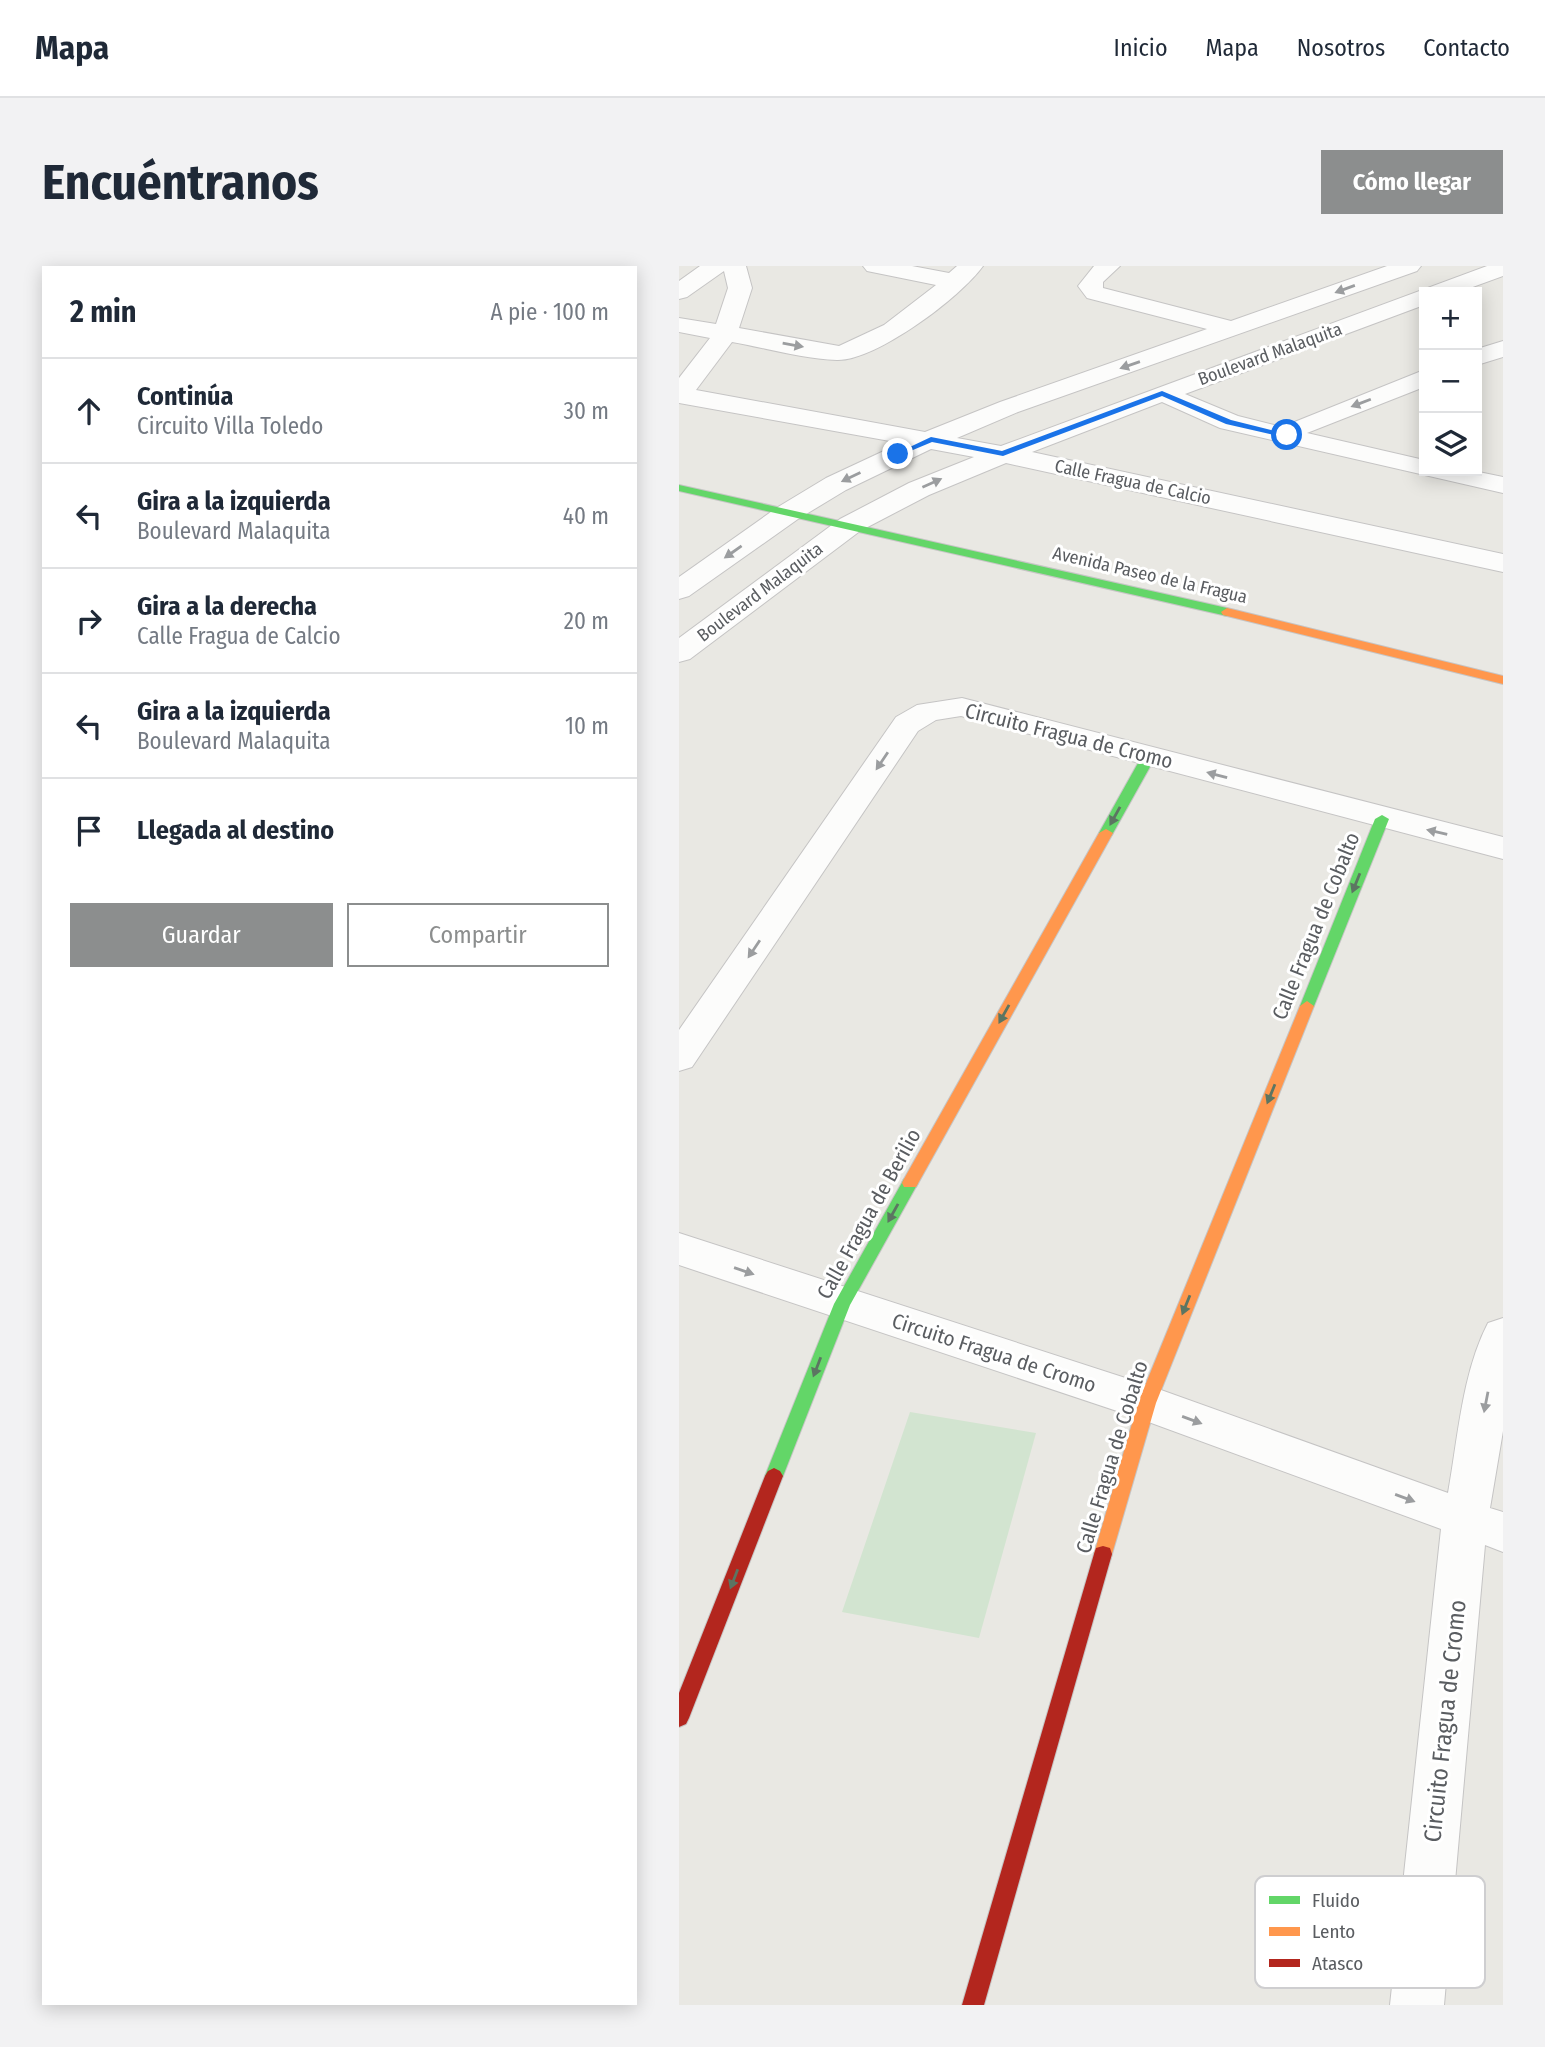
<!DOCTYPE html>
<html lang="es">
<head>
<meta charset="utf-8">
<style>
	body { margin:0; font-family:"Fira Sans Condensed",sans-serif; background:#f2f2f3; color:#1f2937 }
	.controls { position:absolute; right:21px; top:21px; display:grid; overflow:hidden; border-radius:0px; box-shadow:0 4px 18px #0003 }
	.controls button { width:63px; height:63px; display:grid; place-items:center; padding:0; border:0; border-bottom:2px solid #e0e1e3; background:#fff; color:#1f2937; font:35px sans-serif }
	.stop { position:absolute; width:21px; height:21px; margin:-16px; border:5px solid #1a73e8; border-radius:50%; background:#fff }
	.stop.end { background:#1a73e8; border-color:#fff; box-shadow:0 2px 7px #0008 }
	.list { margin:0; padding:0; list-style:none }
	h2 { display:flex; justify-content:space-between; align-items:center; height:91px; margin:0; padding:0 28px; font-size:30px }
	h2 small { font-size:23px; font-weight:400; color:#747a83 }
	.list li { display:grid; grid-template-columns:46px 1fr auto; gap:21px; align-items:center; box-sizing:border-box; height:105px; padding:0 28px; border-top:2px solid #e0e1e3 }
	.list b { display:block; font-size:26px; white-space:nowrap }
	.list p { margin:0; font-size:23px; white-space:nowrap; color:#747a83 }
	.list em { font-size:23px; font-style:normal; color:#747a83 }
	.actions { display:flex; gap:14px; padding:21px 28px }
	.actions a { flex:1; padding:16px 0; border:2px solid #8c8e8e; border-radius:0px; text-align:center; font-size:24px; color:#8c8e8e }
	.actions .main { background:#8c8e8e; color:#fff }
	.icon { flex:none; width:38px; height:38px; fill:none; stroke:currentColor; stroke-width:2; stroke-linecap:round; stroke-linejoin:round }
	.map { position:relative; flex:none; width:824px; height:1739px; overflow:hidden; border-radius:0px }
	header { display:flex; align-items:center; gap:42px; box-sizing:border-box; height:98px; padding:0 35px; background:#fff; border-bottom:2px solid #e0e1e3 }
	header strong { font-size:33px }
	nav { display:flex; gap:38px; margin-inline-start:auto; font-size:24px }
	.intro { display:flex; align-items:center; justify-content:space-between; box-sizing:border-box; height:168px; padding:0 42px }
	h1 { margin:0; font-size:49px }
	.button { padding:18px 32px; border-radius:0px; background:#8c8e8e; color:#fff; font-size:24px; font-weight:700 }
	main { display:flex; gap:42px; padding:0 42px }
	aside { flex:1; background:#fff; border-radius:0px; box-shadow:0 4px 18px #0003 }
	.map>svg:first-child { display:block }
	.green { fill:#d2e4d0 }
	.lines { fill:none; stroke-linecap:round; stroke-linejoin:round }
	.street-casing { stroke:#c5c4c4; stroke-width:2 }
	.fast-casing { stroke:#c6c5c5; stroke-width:2 }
	.slow-casing { stroke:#c6c5c5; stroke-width:2 }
	.jam-casing { stroke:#c6c5c5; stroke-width:2 }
	.street { fill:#fcfcfb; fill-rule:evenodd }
	.fast { fill:#63d668; fill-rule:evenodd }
	.slow { fill:#ff974d; fill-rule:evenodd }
	.jam { fill:#b3261e; fill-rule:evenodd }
	.oneway { fill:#9b9d9f }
	.oneway2 { fill:#5c7562 }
	.route { fill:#1a73e8 }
	.labels { text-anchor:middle; stroke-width:6; stroke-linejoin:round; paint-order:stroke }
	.far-street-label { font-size:18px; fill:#5a5d61; stroke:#fff }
	.street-label { font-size:21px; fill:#5a5d61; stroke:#fff }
	.near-street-label { font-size:24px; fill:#5a5d61; stroke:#fff }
	.key { fill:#fff; stroke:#ceced0; stroke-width:2 }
	.key-label { font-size:19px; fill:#5a5d61 }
</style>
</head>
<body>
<header>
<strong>Mapa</strong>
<nav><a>Inicio</a><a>Mapa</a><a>Nosotros</a><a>Contacto</a></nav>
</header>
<div class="intro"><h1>Encuéntranos</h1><a class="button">Cómo llegar</a></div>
<main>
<aside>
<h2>2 min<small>A pie · 100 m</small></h2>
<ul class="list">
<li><svg class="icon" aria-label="ahead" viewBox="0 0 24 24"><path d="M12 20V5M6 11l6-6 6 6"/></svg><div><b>Continúa</b><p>Circuito Villa Toledo</p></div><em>30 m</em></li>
<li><svg class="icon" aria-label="left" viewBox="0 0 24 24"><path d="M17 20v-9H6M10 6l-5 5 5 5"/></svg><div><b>Gira a la izquierda</b><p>Boulevard Malaquita</p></div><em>40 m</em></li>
<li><svg class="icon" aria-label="right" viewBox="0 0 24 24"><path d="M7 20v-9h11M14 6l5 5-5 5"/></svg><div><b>Gira a la derecha</b><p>Calle Fragua de Calcio</p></div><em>20 m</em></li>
<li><svg class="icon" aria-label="left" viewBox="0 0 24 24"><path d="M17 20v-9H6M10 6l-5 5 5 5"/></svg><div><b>Gira a la izquierda</b><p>Boulevard Malaquita</p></div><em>10 m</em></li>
<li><svg class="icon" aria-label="arrive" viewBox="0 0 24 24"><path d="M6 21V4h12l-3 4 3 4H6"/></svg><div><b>Llegada al destino</b></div></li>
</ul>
<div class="actions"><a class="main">Guardar</a><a>Compartir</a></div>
</aside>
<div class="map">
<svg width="824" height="1739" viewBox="0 0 824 1739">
	<rect width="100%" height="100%" fill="#e9e8e3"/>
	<!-- green -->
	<path class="green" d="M231,1146L357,1167L300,1372L163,1346Z"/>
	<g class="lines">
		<!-- street casing -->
		<g class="street-casing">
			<path id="street" d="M21,0H67L73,22L60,62L160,80L205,59L257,19L188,5L184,0H233L270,7L278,0H304C282,31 197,95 158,94C124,93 87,82 53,76L17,124L246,166L321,136L528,63L408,32L399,20L415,0H441L424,16V22L552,55L708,0H742L738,5L339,146L278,172L322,180L808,0H824V10L780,26H745V39L506,128L559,150L603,161L745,104V121L628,167L745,194V205H795L824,211V227L541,162L483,136L353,186L824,288V306L327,197L250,229L181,265L11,393L0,396V372L161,253L230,217L295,191L252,183L167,224L119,253L10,330L0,333V311L99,241L147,212L222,177L0,137V112L31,72L0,66V52L37,58L49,22L45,5L8,31L0,33V15Z
				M824,75V91L798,99V83Z
				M283,432L824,571V593L282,450L257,454L239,465L13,801L0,805V764L217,451L238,439Z
				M0,967L468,1119L769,1227C779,1172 783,1107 809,1057L824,1052V1165L811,1242L824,1246V1286L806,1279L765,1739H711L762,1263L456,1151L0,999Z"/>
		</g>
		<!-- fast casing -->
		<g class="fast-casing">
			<path id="fast" d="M0,219L548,342L554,346L548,350L0,225Z
				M470,486L477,490L434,567L432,570H422L420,567L463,490Z
				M703,549L710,553L635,740L628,745L623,744L621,740L696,553Z
				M231,911L237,913L239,917L171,1039L104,1210L101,1215L95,1218L89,1215L86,1210L155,1038L225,913Z"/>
		</g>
		<!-- slow casing -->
		<g class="slow-casing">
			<path id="slow" d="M548,342L824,410V418L544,349L542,346Z
				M427,563L434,567L237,921H225L223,917L225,913L420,567Z
				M628,735L635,740L477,1137L433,1288L431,1294L424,1296L417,1294L415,1288L459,1137L621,740Z"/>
		</g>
		<!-- jam casing -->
		<g class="jam-casing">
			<path id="jam" d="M95,1202L101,1205L104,1210L10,1452L7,1458L0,1461V1427L86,1210L89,1205Z
				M424,1280L431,1282L433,1288L305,1739H283L415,1288L417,1282Z"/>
		</g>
		<!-- street -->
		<use href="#street" class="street"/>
		<!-- fast -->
		<use href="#fast" class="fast"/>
		<!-- slow -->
		<use href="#slow" class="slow"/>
		<!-- jam -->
		<use href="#jam" class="jam"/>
	</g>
	<!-- one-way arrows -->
	<defs><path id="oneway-solid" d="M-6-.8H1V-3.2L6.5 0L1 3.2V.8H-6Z" transform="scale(1.75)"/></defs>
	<g class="oneway">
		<use href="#oneway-solid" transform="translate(666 23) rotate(160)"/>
		<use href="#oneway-solid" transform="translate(114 79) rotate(10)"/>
		<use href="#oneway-solid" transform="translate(451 99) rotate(161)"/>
		<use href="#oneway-solid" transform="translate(682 137) rotate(159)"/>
		<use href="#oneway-solid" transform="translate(172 211) rotate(154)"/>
		<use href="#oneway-solid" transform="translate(253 217) rotate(-24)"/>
		<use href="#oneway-solid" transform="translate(54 286) rotate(145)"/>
		<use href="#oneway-solid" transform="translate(203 495) rotate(124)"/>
		<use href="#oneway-solid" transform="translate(538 509) rotate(-165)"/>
		<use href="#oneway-solid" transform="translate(758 566) rotate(-167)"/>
		<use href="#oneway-solid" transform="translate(75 683) rotate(124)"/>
		<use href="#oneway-solid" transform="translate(65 1005) rotate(19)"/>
		<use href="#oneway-solid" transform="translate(807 1136) rotate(101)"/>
		<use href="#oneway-solid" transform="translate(513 1154) rotate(20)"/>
		<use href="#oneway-solid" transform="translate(726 1232) rotate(20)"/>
	</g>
	<g class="oneway2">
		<use href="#oneway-solid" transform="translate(436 550) rotate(119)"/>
		<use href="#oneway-solid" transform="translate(677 617) rotate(112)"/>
		<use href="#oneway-solid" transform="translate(325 748) rotate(119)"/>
		<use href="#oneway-solid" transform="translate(592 828) rotate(112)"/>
		<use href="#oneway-solid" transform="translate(214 947) rotate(119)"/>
		<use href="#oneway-solid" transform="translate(507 1039) rotate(112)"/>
		<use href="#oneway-solid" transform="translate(138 1101) rotate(111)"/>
		<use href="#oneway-solid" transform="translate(55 1313) rotate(111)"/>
	</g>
	<!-- route -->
	<path class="route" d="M483,125L552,154L612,169L608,172L547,158L483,130L324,190L253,176L222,189L216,188L252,171L323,185Z"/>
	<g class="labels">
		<!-- far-street labels -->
		<g class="far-street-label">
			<text transform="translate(591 88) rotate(-20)" y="6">Boulevard Malaquita</text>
			<text transform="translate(454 216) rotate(12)" y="6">Calle Fragua de Calcio</text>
			<text transform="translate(471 309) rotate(13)" y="6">Avenida Paseo de la Fragua</text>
			<text transform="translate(81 326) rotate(-37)" y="6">Boulevard Malaquita</text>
		</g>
		<!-- street labels -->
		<g class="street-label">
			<text transform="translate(390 470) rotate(14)" y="7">Circuito Fragua de Cromo</text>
			<text transform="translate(637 660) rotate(-68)" y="7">Calle Fragua de Cobalto</text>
			<text transform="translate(190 948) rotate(-61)" y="7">Calle Fragua de Berilio</text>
			<text transform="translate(315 1087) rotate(18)" y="7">Circuito Fragua de Cromo</text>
			<text transform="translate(433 1191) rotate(-73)" y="7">Calle Fragua de Cobalto</text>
		</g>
		<!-- near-street labels -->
		<g class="near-street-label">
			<text transform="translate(766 1455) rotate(-84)" y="8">Circuito Fragua de Cromo</text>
		</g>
	</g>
	<!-- legend -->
	<rect x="576" y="1610" width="230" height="112" rx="10" class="key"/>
	<rect x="590" y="1630" width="31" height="8" fill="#63d668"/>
	<rect x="590" y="1661" width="31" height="9" fill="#ff974d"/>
	<rect x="590" y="1693" width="31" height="8" fill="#b3261e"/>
	<g class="key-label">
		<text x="633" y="1641">Fluido</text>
		<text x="633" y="1672">Lento</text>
		<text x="633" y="1704">Atasco</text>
	</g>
</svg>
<div class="controls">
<button>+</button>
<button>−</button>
<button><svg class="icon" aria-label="layers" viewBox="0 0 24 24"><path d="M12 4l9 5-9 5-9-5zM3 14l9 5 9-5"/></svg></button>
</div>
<div class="stop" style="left:608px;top:169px"></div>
<div class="stop end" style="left:219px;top:188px"></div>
</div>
</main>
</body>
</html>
